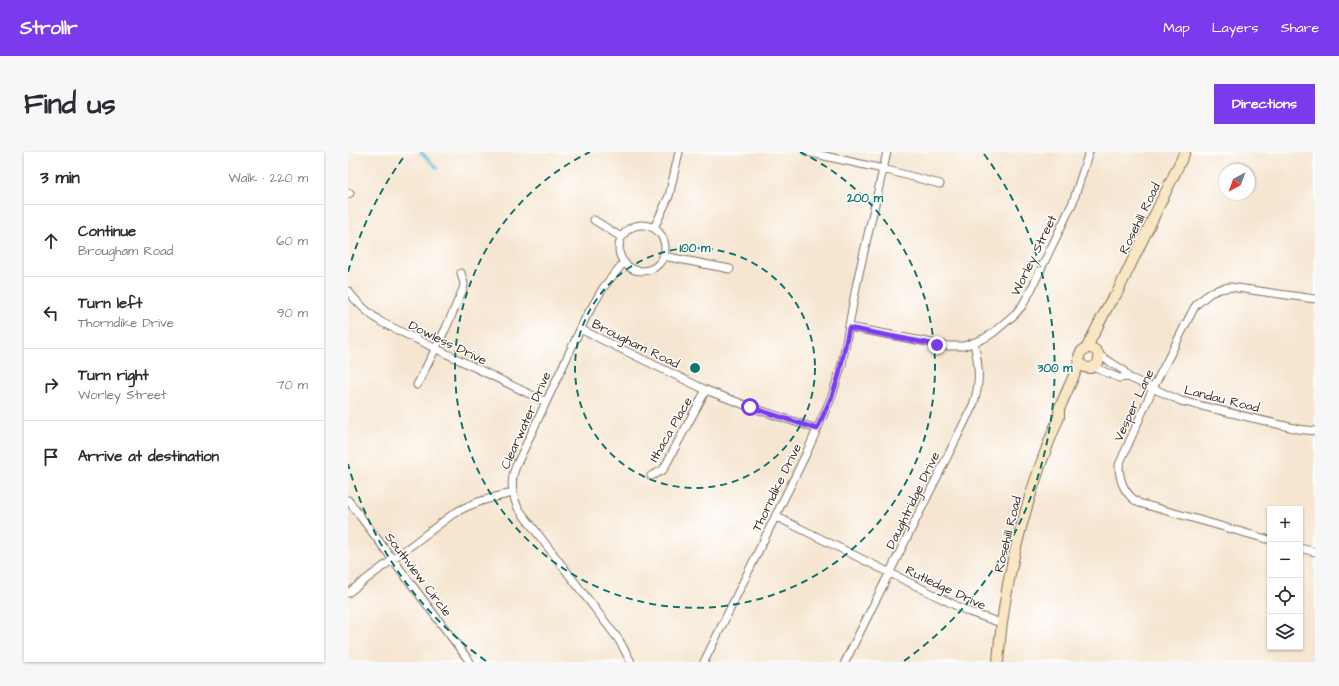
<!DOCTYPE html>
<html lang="en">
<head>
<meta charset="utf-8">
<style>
	body { margin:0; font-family:"Architects Daughter",sans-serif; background:#f7f7f7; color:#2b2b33 }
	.controls { position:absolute; right:12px; bottom:12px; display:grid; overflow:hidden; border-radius:0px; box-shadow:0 1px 3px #0004 }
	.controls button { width:36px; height:36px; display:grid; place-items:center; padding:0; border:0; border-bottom:1px solid #e1e1e2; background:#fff; color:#2b2b33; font:20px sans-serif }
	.compass { position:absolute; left:871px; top:12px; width:36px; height:36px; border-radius:50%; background:#fff; box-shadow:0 1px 3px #0004; rotate:221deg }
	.stop { position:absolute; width:12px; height:12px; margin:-9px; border:3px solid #7c3aed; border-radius:50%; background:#fff }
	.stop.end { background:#7c3aed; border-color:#fff; box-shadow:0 1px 4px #0008 }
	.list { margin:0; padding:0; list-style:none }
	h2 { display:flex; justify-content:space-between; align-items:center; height:52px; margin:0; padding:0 16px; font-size:17px }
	h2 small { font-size:13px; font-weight:400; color:#7c7c81 }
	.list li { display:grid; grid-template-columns:26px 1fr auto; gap:12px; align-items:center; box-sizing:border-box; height:72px; padding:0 16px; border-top:1px solid #e1e1e2 }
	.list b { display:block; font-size:15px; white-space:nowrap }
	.list p { margin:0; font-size:13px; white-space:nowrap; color:#7c7c81 }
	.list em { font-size:13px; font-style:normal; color:#7c7c81 }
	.icon { flex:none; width:22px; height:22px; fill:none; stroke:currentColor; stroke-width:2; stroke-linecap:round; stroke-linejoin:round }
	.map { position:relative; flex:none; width:967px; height:510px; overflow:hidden; border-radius:0px }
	header { display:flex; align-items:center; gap:24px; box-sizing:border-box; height:56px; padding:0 20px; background:#7c3aed; color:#fff }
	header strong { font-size:19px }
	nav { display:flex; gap:22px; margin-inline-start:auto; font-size:14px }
	.intro { display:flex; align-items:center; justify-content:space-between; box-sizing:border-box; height:96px; padding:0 24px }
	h1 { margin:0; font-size:28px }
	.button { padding:10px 18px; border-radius:0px; background:#7c3aed; color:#fff; font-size:14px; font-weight:700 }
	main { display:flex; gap:24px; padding:0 24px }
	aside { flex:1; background:#fff; border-radius:0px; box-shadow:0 1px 3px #0004 }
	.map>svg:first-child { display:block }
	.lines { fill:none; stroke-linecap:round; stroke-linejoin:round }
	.stream { stroke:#59c0d6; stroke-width:2.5 }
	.minor-casing { stroke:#7c6c5d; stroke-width:9 }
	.secondary-casing { stroke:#7c6c5d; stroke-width:12 }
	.minor { stroke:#fff; stroke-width:7 }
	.secondary { stroke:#f9e7c3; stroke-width:10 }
	.route { stroke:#7c3aed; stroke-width:5 }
	.ring { fill:none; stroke:#0f766e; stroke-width:2; stroke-dasharray:7 5 }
	.labels { text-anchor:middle; stroke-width:3; stroke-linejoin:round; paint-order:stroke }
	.street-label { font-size:13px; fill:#3b2a1e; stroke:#fff }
	.centre { fill:#0f766e; stroke:#fff; stroke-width:2 }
	.ring-label { font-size:12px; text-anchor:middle; font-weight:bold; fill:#0f766e; stroke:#fff; stroke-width:3; stroke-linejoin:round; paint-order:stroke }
</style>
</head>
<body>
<header>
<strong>Strollr</strong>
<nav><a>Map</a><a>Layers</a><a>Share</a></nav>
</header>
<div class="intro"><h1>Find us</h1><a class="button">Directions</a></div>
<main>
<aside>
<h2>3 min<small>Walk · 220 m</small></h2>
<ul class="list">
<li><svg class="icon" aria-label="ahead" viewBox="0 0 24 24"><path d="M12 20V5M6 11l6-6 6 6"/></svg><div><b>Continue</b><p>Brougham Road</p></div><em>60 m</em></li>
<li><svg class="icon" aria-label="left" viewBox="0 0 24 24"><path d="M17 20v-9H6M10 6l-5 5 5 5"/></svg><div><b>Turn left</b><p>Thorndike Drive</p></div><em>90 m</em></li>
<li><svg class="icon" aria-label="right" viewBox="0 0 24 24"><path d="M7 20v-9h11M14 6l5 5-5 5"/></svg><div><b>Turn right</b><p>Worley Street</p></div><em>70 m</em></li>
<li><svg class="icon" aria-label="arrive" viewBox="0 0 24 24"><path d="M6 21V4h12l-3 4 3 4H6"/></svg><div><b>Arrive at destination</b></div></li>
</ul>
</aside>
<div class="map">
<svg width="967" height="510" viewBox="0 0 967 510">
	<rect width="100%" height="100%" fill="#fff"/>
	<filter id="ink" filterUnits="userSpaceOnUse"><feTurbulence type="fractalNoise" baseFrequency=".025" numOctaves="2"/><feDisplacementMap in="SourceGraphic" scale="8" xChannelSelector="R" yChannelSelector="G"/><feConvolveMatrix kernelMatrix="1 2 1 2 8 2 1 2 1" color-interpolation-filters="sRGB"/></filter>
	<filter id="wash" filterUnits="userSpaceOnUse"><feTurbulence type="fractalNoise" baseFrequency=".012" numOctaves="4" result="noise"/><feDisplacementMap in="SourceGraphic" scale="16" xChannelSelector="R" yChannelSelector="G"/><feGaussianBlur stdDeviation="0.9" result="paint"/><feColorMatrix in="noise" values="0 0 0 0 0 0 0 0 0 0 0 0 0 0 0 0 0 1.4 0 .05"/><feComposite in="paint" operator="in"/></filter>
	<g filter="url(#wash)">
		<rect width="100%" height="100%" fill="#f6e6d1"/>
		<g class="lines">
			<!-- stream -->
			<path class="stream" d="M73,0L89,16"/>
		</g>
	</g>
	<g filter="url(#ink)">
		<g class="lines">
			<!-- minor casing -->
			<g class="minor-casing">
				<path id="minor" d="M459,0L535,17L592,32
					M0,42L2,41
					M246,68L273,85
					M271 96a23 23 0 1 1 46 0a23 23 0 1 1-46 0Z
					M306,76L321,44L331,0
					M315,104L382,117
					M276,110L255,136L238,165L168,314C162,328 163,341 170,356L271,488L283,510
					M0,139C10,152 20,161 33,170L198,250
					M501,175L600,194H616L635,187L645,181L667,162L674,154L682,140L725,50L741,0
					M232,177L358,238L402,255L469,277
					M751,203L775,218L780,225
					M746,215L771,226L780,225L833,249L950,277L967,279
					M69,233L98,176L115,137L116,132L113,121
					M303,324L315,318L358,238
					M0,348L122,510
					M427,364L621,460L653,471
					M922,388L791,351C776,342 771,329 771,313L805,236L846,156L849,152L862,141L872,137L882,135L967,147
					M952,396L967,400
					M0,441L105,362C125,350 142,346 165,341
					M356,510L458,302L484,244L494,212L509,130L539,0
					M497,510L625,253C633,231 631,213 626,191"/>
			</g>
			<!-- secondary casing -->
			<g class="secondary-casing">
				<path id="secondary" d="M731 206a10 10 0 1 1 20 0a10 10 0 1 1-20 0Z
					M738,197L762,150L768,143L837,0
					M650,510C656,425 678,344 711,265V257L732,210"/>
			</g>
			<!-- minor -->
			<use href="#minor" class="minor"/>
			<!-- secondary -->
			<use href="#secondary" class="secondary"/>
		</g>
	</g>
	<g class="lines" filter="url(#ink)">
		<!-- route -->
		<path class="route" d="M402,255L469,277L484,244L491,223L501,176L589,193"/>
	</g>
	<!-- distance rings -->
	<g class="ring">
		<circle cx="347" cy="216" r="120"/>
		<path d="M452 0A240 240 0 1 1 242 0"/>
		<path d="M138 509A360 360 0 0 1 0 312M0 120A360 360 0 0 1 58 2M636 2A360 360 0 0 1 556 509"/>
	</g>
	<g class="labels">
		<!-- street labels -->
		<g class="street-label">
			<text transform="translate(791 66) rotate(-64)" y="5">Rosehill Road</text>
			<text transform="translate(685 103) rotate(-64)" y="5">Worley Street</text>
			<text transform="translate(100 190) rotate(26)" y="5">Dowless Drive</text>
			<text transform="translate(288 191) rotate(26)" y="5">Brougham Road</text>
			<text transform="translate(874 246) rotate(14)" y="5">Landau Road</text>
			<text transform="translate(785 253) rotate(-65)" y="5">Vesper Lane</text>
			<text transform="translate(177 268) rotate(-66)" y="5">Clearwater Drive</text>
			<text transform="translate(322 277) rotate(-60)" y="5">Ithaca Place</text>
			<text transform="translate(428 335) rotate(-64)" y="5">Thorndike Drive</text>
			<text transform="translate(564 348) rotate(-64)" y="5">Daughtridge Drive</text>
			<text transform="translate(659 382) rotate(-76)" y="5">Rosehill Road</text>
			<text transform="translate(71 422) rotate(53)" y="5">Southview Circle</text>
			<text transform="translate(598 435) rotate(25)" y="5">Rutledge Drive</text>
		</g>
	</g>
	<circle cx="347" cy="216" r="6" class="centre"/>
	<g class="ring-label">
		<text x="517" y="50">200 m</text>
		<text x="347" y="100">100 m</text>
		<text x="707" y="220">300 m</text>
	</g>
</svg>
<div class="controls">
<button>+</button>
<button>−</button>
<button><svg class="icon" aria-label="locate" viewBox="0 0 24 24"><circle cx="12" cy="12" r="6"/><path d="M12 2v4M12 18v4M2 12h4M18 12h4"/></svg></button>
<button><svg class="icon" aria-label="layers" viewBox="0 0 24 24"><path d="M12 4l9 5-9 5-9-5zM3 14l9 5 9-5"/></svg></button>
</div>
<svg class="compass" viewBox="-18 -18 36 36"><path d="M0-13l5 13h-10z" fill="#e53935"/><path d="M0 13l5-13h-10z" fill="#7c7c81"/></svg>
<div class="stop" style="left:402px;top:255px"></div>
<div class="stop end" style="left:589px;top:193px"></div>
</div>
</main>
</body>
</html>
